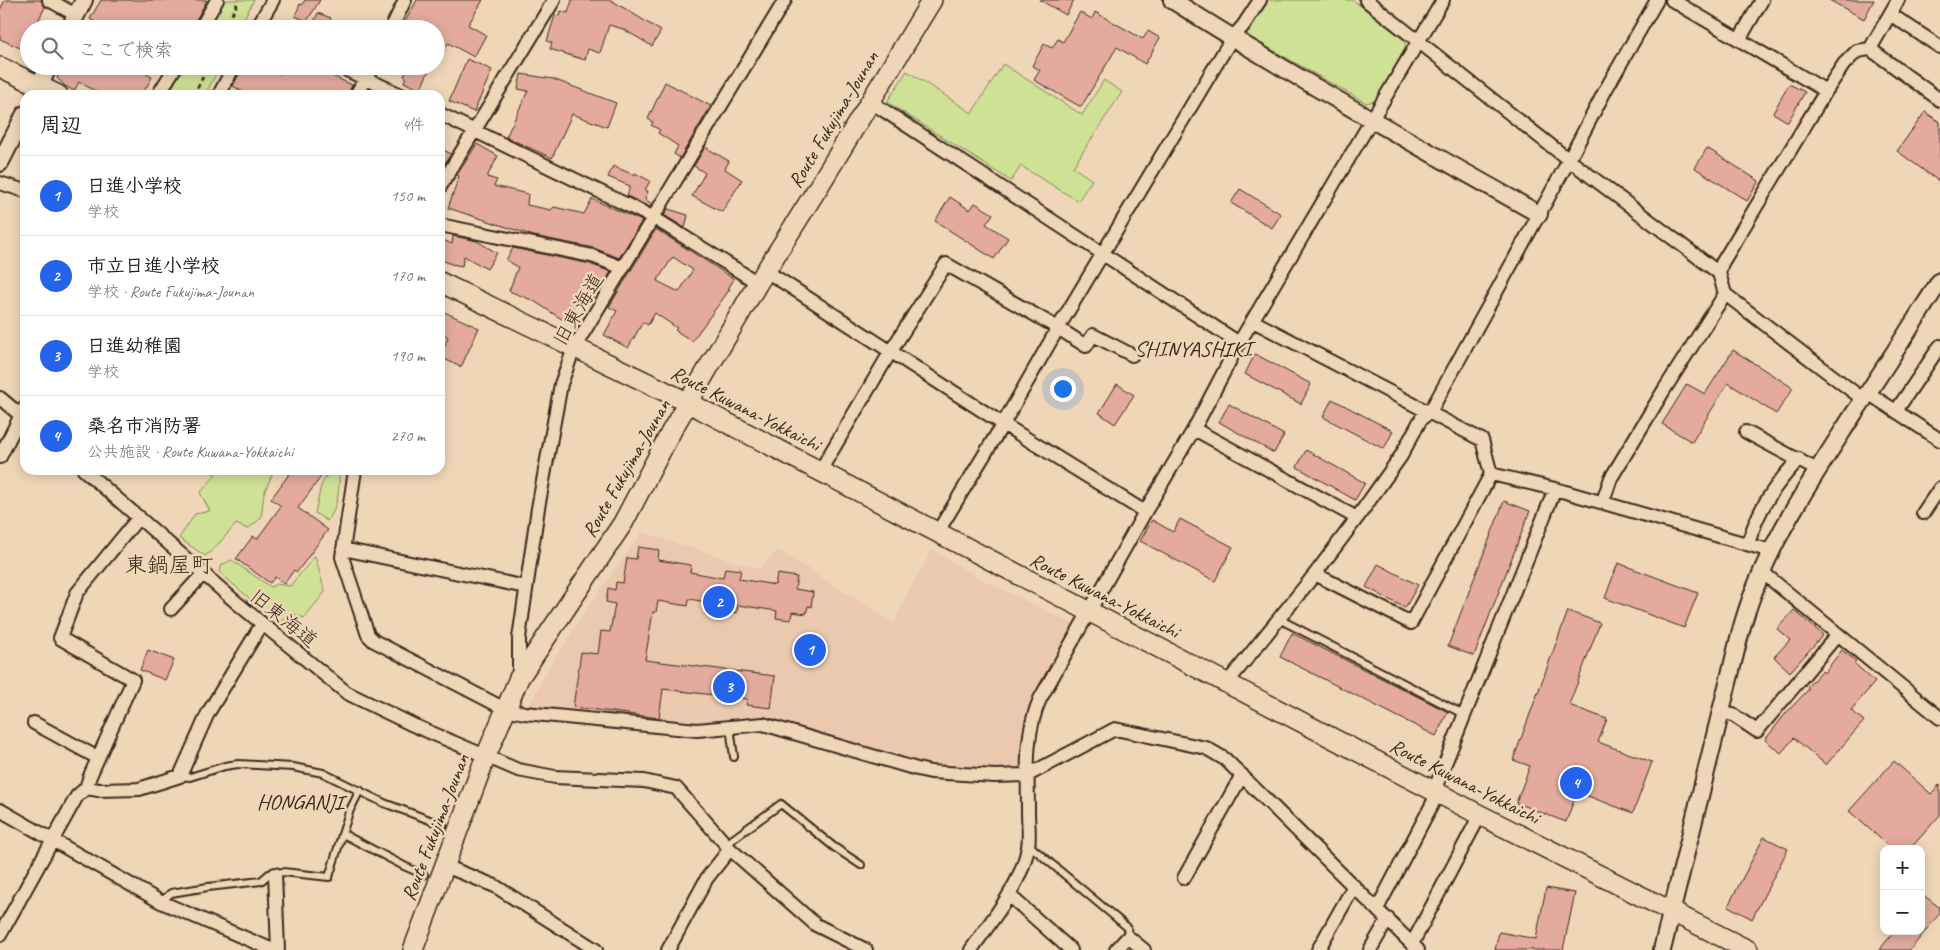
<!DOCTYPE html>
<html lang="ja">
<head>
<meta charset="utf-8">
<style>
	body { margin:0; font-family:Caveat,"Klee One",sans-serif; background:#f2f2f2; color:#222 }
	.controls { position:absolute; right:15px; bottom:15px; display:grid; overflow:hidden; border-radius:10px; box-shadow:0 2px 12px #0003 }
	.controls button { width:45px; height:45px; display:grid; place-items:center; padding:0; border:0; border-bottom:1px solid #e0e0e0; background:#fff; color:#222; font:25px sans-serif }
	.you { position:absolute; left:1062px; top:388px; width:18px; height:18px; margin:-12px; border:4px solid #fff; border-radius:50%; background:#1a73e8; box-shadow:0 0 0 8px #1a73e833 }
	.badge { display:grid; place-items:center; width:32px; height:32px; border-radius:50%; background:#2563eb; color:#fff; font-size:16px; font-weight:700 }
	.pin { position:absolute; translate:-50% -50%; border:2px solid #fff; box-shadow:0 1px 5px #0006 }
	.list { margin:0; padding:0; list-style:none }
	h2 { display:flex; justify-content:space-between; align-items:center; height:65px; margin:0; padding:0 20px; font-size:21px }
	h2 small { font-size:16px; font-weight:400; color:#767676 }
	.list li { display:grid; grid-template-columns:32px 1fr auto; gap:15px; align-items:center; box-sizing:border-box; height:80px; padding:0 20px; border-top:1px solid #e0e0e0 }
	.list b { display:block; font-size:19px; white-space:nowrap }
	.list p { margin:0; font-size:16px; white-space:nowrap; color:#767676 }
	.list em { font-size:16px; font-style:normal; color:#767676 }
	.icon { flex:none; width:28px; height:28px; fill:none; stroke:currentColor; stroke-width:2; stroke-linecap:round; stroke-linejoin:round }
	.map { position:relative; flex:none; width:1940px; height:950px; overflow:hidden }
	.search { position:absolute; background:#fff; box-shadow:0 2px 12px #0003; left:20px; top:20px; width:425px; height:55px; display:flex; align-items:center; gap:12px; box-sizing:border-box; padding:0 18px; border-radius:28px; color:#767676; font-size:19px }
	.panel { position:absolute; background:#fff; box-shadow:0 2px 12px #0003; left:20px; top:90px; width:425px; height:385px; border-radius:15px }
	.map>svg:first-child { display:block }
	.built { fill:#ebc9af }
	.green { fill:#cee195; stroke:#84865a }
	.building { fill:#e3aa9d; stroke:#3b2a1e; fill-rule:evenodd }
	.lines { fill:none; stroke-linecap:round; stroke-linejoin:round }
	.service-casing { stroke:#3b2a1e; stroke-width:10 }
	.minor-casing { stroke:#3b2a1e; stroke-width:16 }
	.tertiary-casing { stroke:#3b2a1e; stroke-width:20 }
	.secondary-casing { stroke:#3b2a1e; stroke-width:22 }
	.path { stroke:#3b2a1e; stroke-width:3; stroke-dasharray:4 4; stroke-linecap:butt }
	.service { stroke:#efd6b7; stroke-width:6 }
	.minor { stroke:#efd6b7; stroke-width:12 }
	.tertiary { stroke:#efd6b7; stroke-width:16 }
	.secondary { stroke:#efd6b7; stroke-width:19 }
	.labels { text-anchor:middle; stroke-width:5; stroke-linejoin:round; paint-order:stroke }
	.street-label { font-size:20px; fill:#3b2a1e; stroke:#efd6b7 }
	.quarter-label { font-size:22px; fill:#3b2a1e; stroke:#efd6b7 }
</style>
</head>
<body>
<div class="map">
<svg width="1940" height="950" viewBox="0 0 1940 950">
	<rect width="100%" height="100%" fill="#efd6b7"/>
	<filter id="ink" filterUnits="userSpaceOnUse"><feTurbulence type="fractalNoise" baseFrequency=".02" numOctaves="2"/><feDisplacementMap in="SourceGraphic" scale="10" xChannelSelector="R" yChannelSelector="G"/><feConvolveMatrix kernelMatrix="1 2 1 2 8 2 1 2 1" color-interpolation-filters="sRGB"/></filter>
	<g filter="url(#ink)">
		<!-- built -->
		<path class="built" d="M642,532L759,569L778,550L894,623L909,590L932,550L985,581L1073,624L1029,707L1022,733V763L1014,771L923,766L764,719L697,724L528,708L544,676L588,607Z"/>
		<!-- green -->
		<path class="green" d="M223,0H254L238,29H206Z
			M1267,0H1353L1404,40L1406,47L1375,101L1366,103L1248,36L1247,29Z
			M1003,64L1082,115L1104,80L1122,92L1073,167L1092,180L1078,201L1021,166L1011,181L887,102L907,71L972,113Z
			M184,66H220L205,95H168Z
			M213,470H274L264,493L261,518L248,529L236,524L212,551L205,556L179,538L195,514L210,511L200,493L215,476Z
			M329,470H339C340,487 338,509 327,521L315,513L321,486Z
			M315,556L325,592L304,618L292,613L278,623L219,572L222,565L231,560L271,587L276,584L290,586Z"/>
		<!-- building -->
		<path class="building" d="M5,0H41L45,7L34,29H29V52L0,39V10Z
			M101,0H207L191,29H106L90,19Z
			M305,0H320L307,21L295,16L300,4L302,5Z
			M417,0H483L468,25L486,35L474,57L448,43L436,66V29H401Z
			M572,0H611L661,31L652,46L623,29L609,25L600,53L588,49L585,60L550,49L552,43L547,41L555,15L559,16L561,11L568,13Z
			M1040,0H1074L1066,15Z
			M1829,0H1874L1864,19Z
			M1080,12L1092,19L1095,12L1143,39L1148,31L1160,38L1145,64L1117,47L1081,107L1034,80L1040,70L1032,66L1044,44L1052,48L1058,39L1063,42Z
			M318,13L331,18L326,29H311Z
			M467,59L492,70L474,112L449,101Z
			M61,66H124L135,72L137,69L152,77L142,95H103L79,82L74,91L65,86L57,78Z
			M243,66H265L280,74L284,66H311L352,85L348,95H248L233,86Z
			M409,66H431L420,90L404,82L406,77L404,76Z
			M521,74L553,79L616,103L607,127L572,114L552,158L506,137L528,91L518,89Z
			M665,82L711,106L680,158L674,154L678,146L658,133L660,130L651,125L653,122L648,119Z
			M1789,84L1805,92L1788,122L1773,113Z
			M1925,112L1940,122V182L1897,151Z
			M477,144L498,156L487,177L497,180L494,186L528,194L527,205L551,210L554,207L584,214L592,199L642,221L619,258L594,248L534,236L448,208L459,176L457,175Z
			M705,147L729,161L725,169L742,180L722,212L692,196L705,173L694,166Z
			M440,148L451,154L442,168L440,167Z
			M1707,148L1759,181L1747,201L1695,168Z
			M613,166L634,175L635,173L650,181L645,190L648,191L645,199L652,204L650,207L627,196L630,186L608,177Z
			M1240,189L1281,214L1272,228L1231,203Z
			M950,197L970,210L975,203L993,214L986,224L1008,238L994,259L935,221Z
			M668,209L688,215L685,228L664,215Z
			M656,229L734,279L728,289H730L692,341L675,330L677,328L655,313L648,325L643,322L628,348L604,335L617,311L609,307ZM673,257L693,270L679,292L657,281Z
			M453,236L477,241L497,253L487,269L464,256L462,266L451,264L440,259V247L443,240L452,244Z
			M513,248L590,264L611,272L595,298L592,297L591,299L583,294L563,320L534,301L509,291L518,267L506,260Z
			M440,310L479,328L461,367L440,357L448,337L440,332Z
			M1733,350L1793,388L1776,414L1728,383L1692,442L1662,424L1687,384L1705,394Z
			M1255,354L1311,384L1301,404L1245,374Z
			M1117,384L1134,395L1115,424L1099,413Z
			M1332,399L1393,431L1384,449L1323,417Z
			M1229,404L1284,435L1274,453L1219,422Z
			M1306,450L1365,483L1355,500L1297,467Z
			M292,470H326L298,508L328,530L297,572L294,570L284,584L275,577L270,583L236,559L253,536L257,539L281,506L271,499Z
			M1504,501L1530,511L1474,656L1448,646Z
			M1180,519L1233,547L1215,581L1140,541L1152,520L1173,532Z
			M638,547L659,550L658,560L691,565L690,572L723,578L725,568L741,570L739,579L775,585L777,574L797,577L795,589L813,592L811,607L808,606L806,614L792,612L791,620L776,618L777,611L738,605L737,613L724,611L725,605L689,599L688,606L658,601L656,612H653L645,660L775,676L771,708L746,705L747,699L663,689L659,718L573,707L581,652L598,654L601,631L610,632L615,604L606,602L608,588L615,590L616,582L623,583L627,558L636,559Z
			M1618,563L1698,593L1684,628L1605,598Z
			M1378,564L1418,585L1405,608L1366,587Z
			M1794,610L1823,635L1790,672L1774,657L1790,640L1777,629Z
			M1568,611L1600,623L1569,705L1607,719L1598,742L1652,762L1633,813L1577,792L1566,822L1516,803L1530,766L1513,760Z
			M1292,633L1448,712L1436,736L1280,657Z
			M148,650L174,660L165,680L140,670Z
			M1842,650L1856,661L1854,663L1875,682L1851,710L1864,721L1826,765L1794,738L1781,753L1765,740L1786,713L1809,689L1807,687L1822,671L1824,673Z
			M1894,761L1931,794L1940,784V815L1910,849H1892L1849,811Z
			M1764,837L1788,849L1752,919L1728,906Z
			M1546,888L1575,893L1563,950H1495L1499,932L1536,939Z
			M1921,893L1940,908V913L1910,950H1879L1895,931H1921Z"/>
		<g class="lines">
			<!-- service casing -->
			<g class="service-casing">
				<path id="service" d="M1279,619L1465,715
					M730,727L734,757
					M180,776L190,777L225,766L238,764L293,767L323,773L384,803L443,825
					M343,834L404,866L424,875
					M726,844L781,804L834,847L861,865
					M1029,845L1127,927L1128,937
					M161,902L171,893L208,887L261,881L269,874L283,872L329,877L349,812L360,790"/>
			</g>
			<!-- minor casing -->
			<g class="minor-casing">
				<path id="minor" d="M49,0L76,15
					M1366,0L1569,160L1719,273
					M1672,0L1826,91L1722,263L1719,273L1725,294L1864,400
					M1890,14L1940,47
					M200,29L217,0
					M256,29L273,0
					M391,29L405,0
					M1739,40L1762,0
					M1870,49L1940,100
					M338,66L401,95
					M1826,91L1844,64L1857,51L1870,49L1898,0
					M158,95L176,66
					M219,95L234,66
					M356,95L372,66
					M871,102L1239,343
					M440,114L654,218L758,283
					M0,183L25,191
					M440,187L554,0
					M440,225L592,256L623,268
					M766,271L1003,424L1145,512
					M1253,321L1482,440L1491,474
					M1868,393L1940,440
					M0,398L25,419
					M1896,411L1940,346
					M1194,429L1357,518
					M1746,432L1817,470
					M0,457L25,407
					M84,470L237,603L347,693L413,725L518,770L555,777L644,781L676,788L730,849L816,925L866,950
					M355,470L342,557L368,635L374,641L505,709L525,713L697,730L763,724L917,769L931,772L995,776L1028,775L1115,729L1206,748L1225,759L1418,950
					M820,471L891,351L946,264L1058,328L1086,346L1093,335L1132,355
					M1603,501L1611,478L1664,390L1725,294
					M1923,513L1940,488
					M937,533L1003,424L1058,328L1232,38L1243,26L1260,0
					M1748,544C1758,509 1774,486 1799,459
					M343,549L526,587
					M1761,571L1940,718
					M1315,574L1411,623L1491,474L1555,489
					M171,609L203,574
					M519,678V638L538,508L561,384L574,348L785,0
					M1227,683L1315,574L1357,518L1401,456L1421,419L1430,412L1569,160L1606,89L1657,0
					M1720,712L1733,715L1757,731L1838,634
					M34,723L98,758
					M86,788L99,790L139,789L180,776L208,713L262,624
					M1434,791L1555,489L1771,551
					M0,810L161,902L273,950
					M445,866L495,886L596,950
					M275,874L278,950
					M1184,878L1242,775
					M1009,895L1071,950
					M1377,909L1438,793
					M0,935L77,796L86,788L90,776L133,680L60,638L77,593L139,517
					M1412,944L1480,815
					M668,950L707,878L730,849
					M971,950C993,918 1021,886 1028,847C1030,836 1028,823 1028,812C1028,774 1024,735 1040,699L1145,512L1194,429L1239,343L1443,0
					M1116,950L1128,937L1144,950
					M1318,950L1354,886
					M1370,950L1388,919"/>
			</g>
			<!-- tertiary casing -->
			<g class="tertiary-casing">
				<path id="tertiary" d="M1172,0C1292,76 1416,145 1539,214
					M69,29L84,0
					M35,95L49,66
					M0,163L25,114
					M1662,950L1740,634C1761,553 1808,485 1853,415C1883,371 1911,326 1940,281"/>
			</g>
			<!-- secondary casing -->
			<g class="secondary-casing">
				<path id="secondary" d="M0,67L58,95
					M440,282L689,403L1480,815L1748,950
					M413,950L486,756L519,678L623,523L672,430L758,283L819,186L932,0"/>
			</g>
			<!-- path -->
			<path class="path" d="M225,29L239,0
				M194,95L208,66"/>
			<!-- service -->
			<use href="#service" class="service"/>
			<!-- minor -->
			<use href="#minor" class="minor"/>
			<!-- tertiary -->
			<use href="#tertiary" class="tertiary"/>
			<!-- secondary -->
			<use href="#secondary" class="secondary"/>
		</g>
	</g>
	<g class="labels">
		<!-- street labels -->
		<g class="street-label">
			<text transform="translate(833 119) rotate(-59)" y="7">Route Fukujima-Jounan</text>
			<text transform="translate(578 309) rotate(-60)" y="7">旧東海道</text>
			<text transform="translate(746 408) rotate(27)" y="7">Route Kuwana-Yokkaichi</text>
			<text transform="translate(626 468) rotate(-60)" y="7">Route Fukujima-Jounan</text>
			<text transform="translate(1105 595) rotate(27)" y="7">Route Kuwana-Yokkaichi</text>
			<text transform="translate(284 618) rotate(39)" y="7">旧東海道</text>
			<text transform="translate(1465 781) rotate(27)" y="7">Route Kuwana-Yokkaichi</text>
			<text transform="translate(435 827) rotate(-69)" y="7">Route Fukujima-Jounan</text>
		</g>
		<!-- quarter labels -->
		<g class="quarter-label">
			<text x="1193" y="356">SHINYASHIKI</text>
			<text x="169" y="572">東鍋屋町</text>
			<text x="300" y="809">HONGANJI</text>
		</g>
	</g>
</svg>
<div class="controls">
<button>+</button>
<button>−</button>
</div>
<div class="you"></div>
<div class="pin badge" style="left:810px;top:650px">1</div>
<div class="pin badge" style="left:719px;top:602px">2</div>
<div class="pin badge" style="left:729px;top:687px">3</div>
<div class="pin badge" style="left:1576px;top:783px">4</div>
<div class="search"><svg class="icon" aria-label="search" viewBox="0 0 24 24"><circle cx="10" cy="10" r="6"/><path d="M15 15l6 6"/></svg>ここで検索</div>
<section class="panel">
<h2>周辺<small>4件</small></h2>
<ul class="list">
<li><span class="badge">1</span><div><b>日進小学校</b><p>学校</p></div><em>150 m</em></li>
<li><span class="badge">2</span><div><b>市立日進小学校</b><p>学校 · Route Fukujima-Jounan</p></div><em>170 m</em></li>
<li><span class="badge">3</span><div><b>日進幼稚園</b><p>学校</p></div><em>190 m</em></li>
<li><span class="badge">4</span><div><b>桑名市消防署</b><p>公共施設 · Route Kuwana-Yokkaichi</p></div><em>270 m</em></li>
</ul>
</section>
</div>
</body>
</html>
